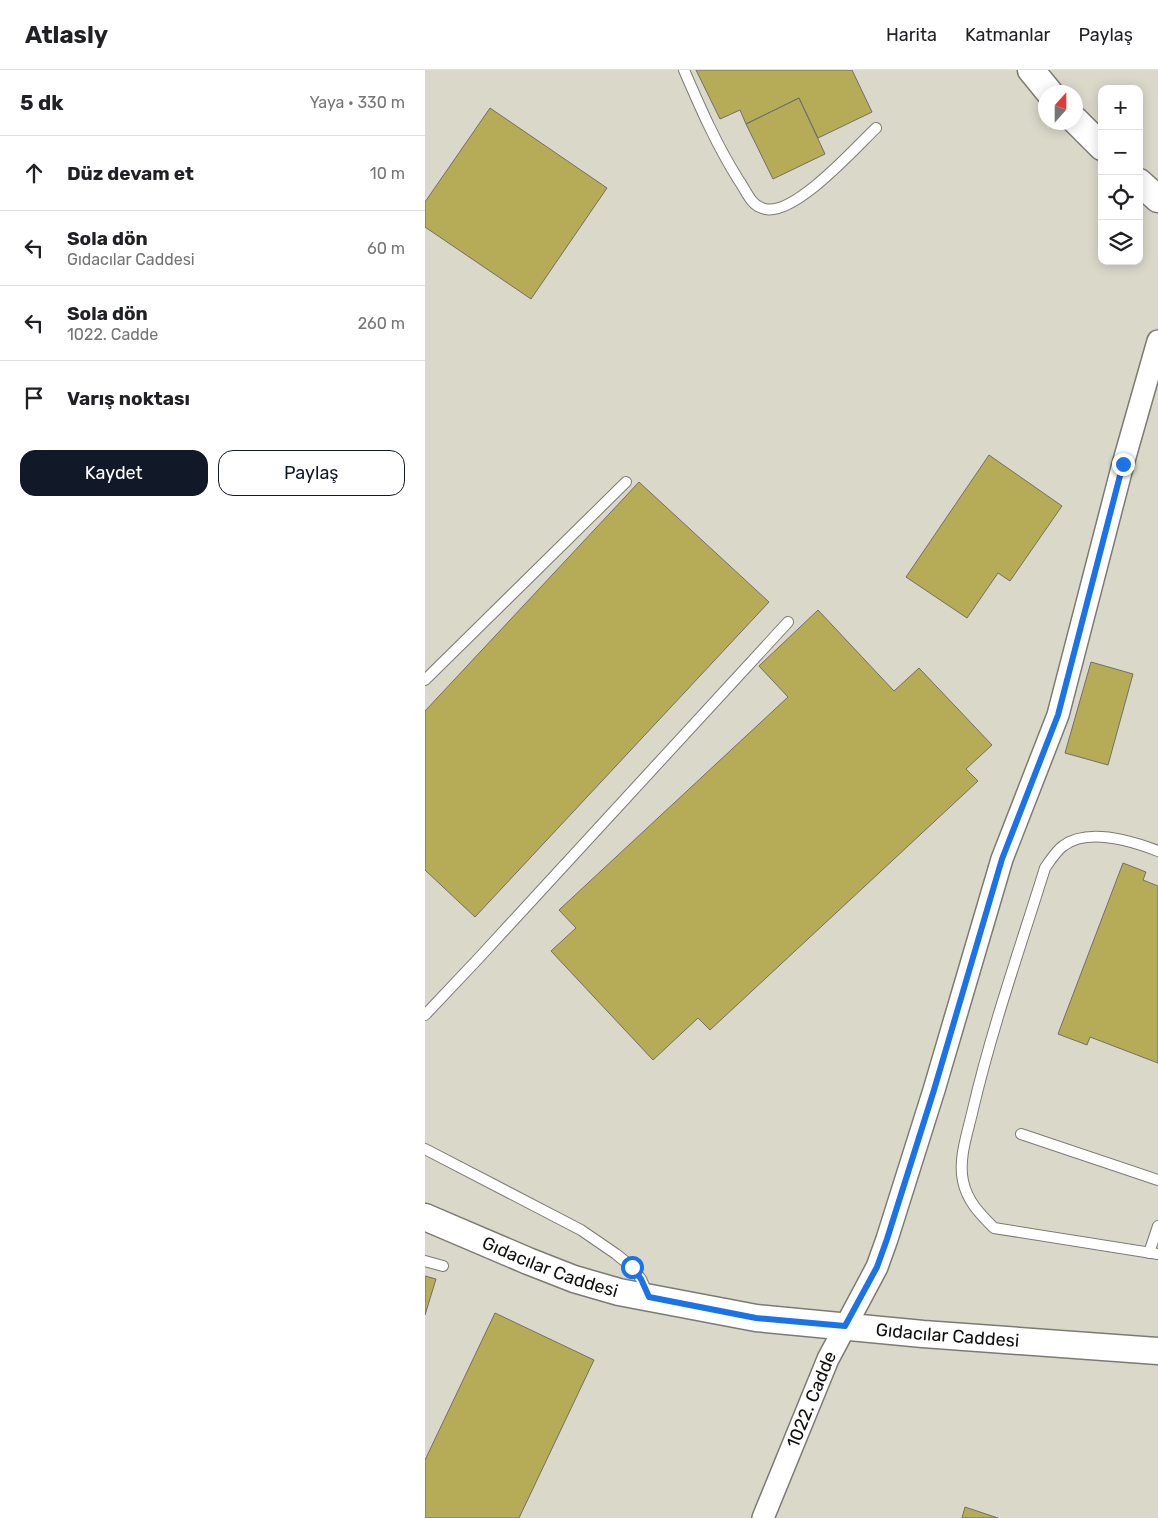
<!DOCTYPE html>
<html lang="tr">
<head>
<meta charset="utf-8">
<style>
	body { margin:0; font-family:Rubik,sans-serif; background:#f6f6f6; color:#202124 }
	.controls { position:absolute; right:15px; top:15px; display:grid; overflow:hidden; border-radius:10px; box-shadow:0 2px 12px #0003 }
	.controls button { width:45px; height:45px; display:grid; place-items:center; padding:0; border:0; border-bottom:1px solid #e0e0e0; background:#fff; color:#202124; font:25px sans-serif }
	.compass { position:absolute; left:613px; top:15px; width:45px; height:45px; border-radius:50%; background:#fff; box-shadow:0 2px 12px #0003; rotate:21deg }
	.stop { position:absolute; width:15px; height:15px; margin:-11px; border:4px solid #1a73e8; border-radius:50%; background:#fff }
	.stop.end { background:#1a73e8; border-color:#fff; box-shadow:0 1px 5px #0008 }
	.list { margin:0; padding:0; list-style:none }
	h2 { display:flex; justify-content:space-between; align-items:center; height:65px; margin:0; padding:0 20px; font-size:21px }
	h2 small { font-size:16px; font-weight:400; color:#757577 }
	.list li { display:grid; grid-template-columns:32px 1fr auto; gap:15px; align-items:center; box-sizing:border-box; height:75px; padding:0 20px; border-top:1px solid #e0e0e0 }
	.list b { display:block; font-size:19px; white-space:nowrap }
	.list p { margin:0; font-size:16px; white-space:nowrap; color:#757577 }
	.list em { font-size:16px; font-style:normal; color:#757577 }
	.actions { display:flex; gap:10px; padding:15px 20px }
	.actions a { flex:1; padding:11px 0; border:1px solid #111827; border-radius:15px; text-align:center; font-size:18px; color:#111827 }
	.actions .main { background:#111827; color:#fff }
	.icon { flex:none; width:28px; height:28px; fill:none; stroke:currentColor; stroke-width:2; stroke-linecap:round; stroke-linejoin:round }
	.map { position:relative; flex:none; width:733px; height:1448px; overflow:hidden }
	header { display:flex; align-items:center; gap:30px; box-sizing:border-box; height:70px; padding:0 25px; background:#fff; border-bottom:1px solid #e0e0e0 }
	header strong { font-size:24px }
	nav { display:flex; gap:28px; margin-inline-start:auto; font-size:18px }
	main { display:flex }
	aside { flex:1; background:#fff }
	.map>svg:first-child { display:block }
	.built { fill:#dad8c9; fill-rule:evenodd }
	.building { fill:#b6ab56; stroke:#717069 }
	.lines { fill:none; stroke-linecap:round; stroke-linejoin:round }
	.service-casing { stroke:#7b7b74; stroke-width:12 }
	.minor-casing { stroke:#7b7b74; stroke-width:24 }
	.tertiary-casing { stroke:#7b7b74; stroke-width:29 }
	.service { stroke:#fff; stroke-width:10 }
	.minor { stroke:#fff; stroke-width:21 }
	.tertiary { stroke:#fff; stroke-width:26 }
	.route { stroke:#1a73e8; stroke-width:6 }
	.labels { text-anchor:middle; stroke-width:4; stroke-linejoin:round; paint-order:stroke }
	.street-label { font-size:18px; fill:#11100e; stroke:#f0efe7 }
</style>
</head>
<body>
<header>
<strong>Atlasly</strong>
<nav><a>Harita</a><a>Katmanlar</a><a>Paylaş</a></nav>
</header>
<main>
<aside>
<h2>5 dk<small>Yaya · 330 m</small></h2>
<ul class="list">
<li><svg class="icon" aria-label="ahead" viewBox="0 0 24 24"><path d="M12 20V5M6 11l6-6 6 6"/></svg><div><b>Düz devam et</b></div><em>10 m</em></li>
<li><svg class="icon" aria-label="left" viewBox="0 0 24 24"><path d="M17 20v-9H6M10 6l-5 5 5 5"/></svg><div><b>Sola dön</b><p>Gıdacılar Caddesi</p></div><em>60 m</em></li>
<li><svg class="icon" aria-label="left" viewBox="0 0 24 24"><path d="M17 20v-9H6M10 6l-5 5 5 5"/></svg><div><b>Sola dön</b><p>1022. Cadde</p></div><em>260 m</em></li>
<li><svg class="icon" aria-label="arrive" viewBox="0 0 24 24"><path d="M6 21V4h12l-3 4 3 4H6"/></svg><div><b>Varış noktası</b></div></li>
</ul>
<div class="actions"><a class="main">Kaydet</a><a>Paylaş</a></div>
</aside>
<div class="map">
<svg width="733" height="1448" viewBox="0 0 733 1448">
	<rect width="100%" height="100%" fill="#e3e2da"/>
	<!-- built -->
	<path class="built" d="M0,0H733V1448H0ZM677,19H714V191H677ZM620,22H650V52H620Z"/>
	<!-- building -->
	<path class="building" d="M271,0H427L447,42L393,68L374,28L321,54L315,40L295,49Z
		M374,28L400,84L348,109L321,54Z
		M65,38L182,118L106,229L0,157V132Z
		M564,385L637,436L585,511L573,503L542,548L481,507Z
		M214,412L344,532L50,847L0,800V641Z
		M393,540L469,621L494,598L567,675L541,699L553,711L285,960L273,948L228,990L126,881L151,858L134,840L363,627L334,596Z
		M666,592L708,604L683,695L640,683Z
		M698,793L721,802L718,810L733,816V993L665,967L662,975L633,964Z
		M0,1206L11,1209L0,1245Z
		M70,1243L169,1290L94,1448H0V1390Z
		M540,1437L573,1448H537Z"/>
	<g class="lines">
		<!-- service casing -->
		<g class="service-casing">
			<path id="service" d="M259,0C275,37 291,74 313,109C318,116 322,125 327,131C330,135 336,138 340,139C370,146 431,77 451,58
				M0,610L201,412
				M733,781C707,771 663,757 638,776C631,781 625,791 620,798C595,878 567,958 548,1039C543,1062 533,1088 538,1111C542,1131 555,1144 569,1158L733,1184
				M0,945L52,890L363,552
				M596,1064L733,1110
				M0,1079L156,1160L191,1184L207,1197L216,1209L223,1225
				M724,1183L733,1156
				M0,1191L18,1196"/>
		</g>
		<!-- minor casing -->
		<g class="minor-casing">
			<g id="minor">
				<path id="s1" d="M338,1448L403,1289L452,1197L462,1169L509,1020L577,789L633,645L698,394L733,271"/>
			</g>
		</g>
		<!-- tertiary casing -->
		<g class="tertiary-casing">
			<g id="tertiary">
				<path d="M606,0L624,22"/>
				<path d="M650,50L677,77"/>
				<path d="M714,112L733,129"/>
				<path id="s2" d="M0,1147L103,1191L149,1209L194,1222L331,1248L498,1264L733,1281"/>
			</g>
		</g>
		<!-- service -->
		<use href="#service" class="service"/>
		<!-- minor -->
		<use href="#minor" class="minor"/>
		<!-- tertiary -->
		<use href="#tertiary" class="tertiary"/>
	</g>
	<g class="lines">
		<!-- route -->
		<path class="route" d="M207,1197L216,1209L224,1227L331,1248L420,1256L452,1197L462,1169L509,1020L577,789L633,645L698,394"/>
	</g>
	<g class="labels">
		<!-- street labels -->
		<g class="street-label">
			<text dy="6" stroke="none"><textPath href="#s2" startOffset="135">Gıdacılar Caddesi</textPath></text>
			<text dy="6" stroke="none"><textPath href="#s2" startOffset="540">Gıdacılar Caddesi</textPath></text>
			<text dy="6" stroke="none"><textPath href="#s1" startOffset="128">1022. Cadde</textPath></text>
		</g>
	</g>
</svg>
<div class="controls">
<button>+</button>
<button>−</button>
<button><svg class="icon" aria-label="locate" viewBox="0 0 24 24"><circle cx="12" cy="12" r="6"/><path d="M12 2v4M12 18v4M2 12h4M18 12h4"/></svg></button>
<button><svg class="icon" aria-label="layers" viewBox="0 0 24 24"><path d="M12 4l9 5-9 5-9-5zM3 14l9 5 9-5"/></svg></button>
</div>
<svg class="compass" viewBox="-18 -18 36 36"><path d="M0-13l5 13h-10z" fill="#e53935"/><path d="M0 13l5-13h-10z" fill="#757577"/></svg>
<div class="stop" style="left:207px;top:1197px"></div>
<div class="stop end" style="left:698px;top:394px"></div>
</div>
</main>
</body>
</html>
